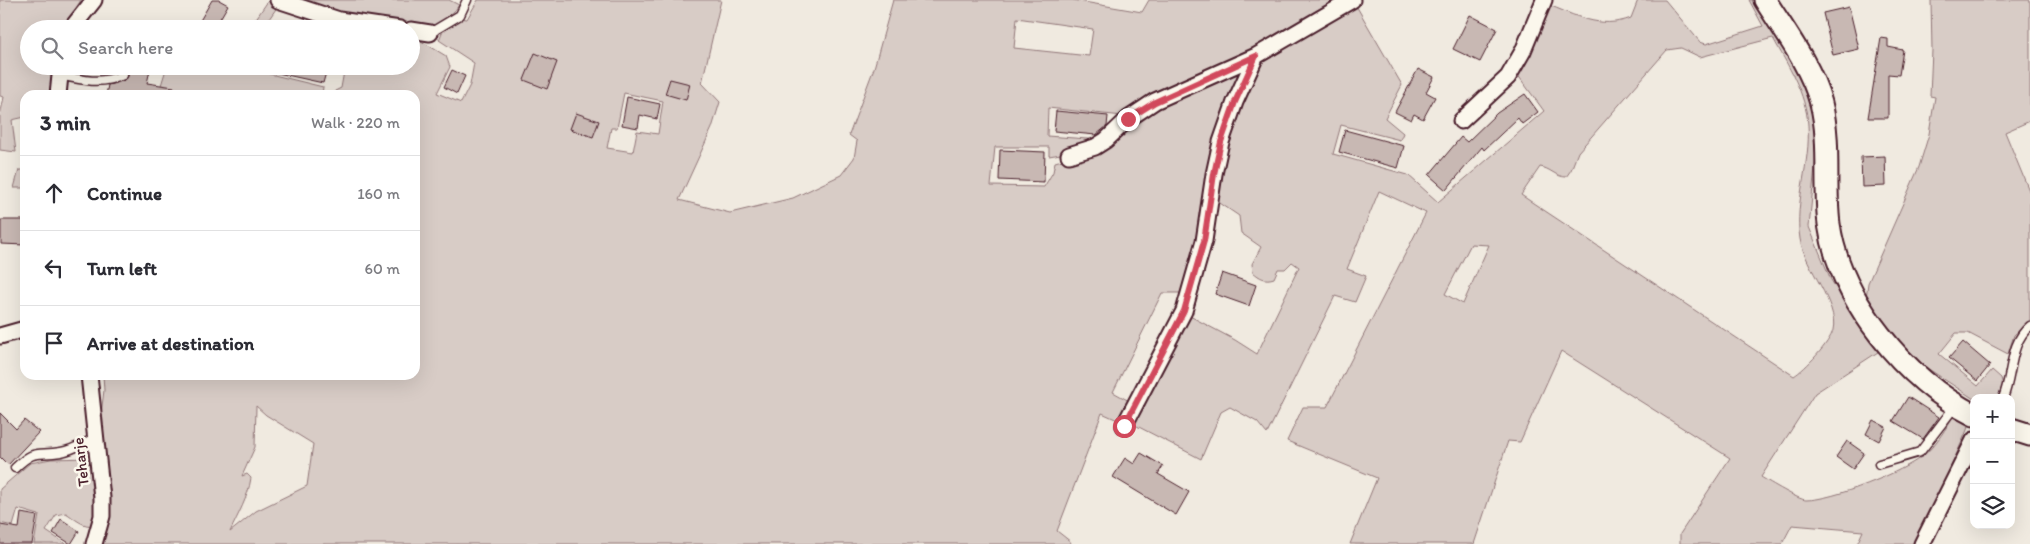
<!DOCTYPE html>
<html lang="en">
<head>
<meta charset="utf-8">
<style>
	body { margin:0; font-family:Itim,sans-serif; background:#f2f2f3; color:#2b2b33 }
	.controls { position:absolute; right:15px; bottom:15px; display:grid; overflow:hidden; border-radius:10px; box-shadow:0 5px 20px #0002 }
	.controls button { width:45px; height:45px; display:grid; place-items:center; padding:0; border:0; border-bottom:1px solid #e1e1e2; background:#fff; color:#2b2b33; font:25px sans-serif }
	.stop { position:absolute; width:15px; height:15px; margin:-11px; border:4px solid #d1495b; border-radius:50%; background:#fff }
	.stop.end { background:#d1495b; border-color:#fff; box-shadow:0 1px 5px #0008 }
	.list { margin:0; padding:0; list-style:none }
	h2 { display:flex; justify-content:space-between; align-items:center; height:65px; margin:0; padding:0 20px; font-size:21px }
	h2 small { font-size:16px; font-weight:400; color:#7c7c81 }
	.list li { display:grid; grid-template-columns:32px 1fr auto; gap:15px; align-items:center; box-sizing:border-box; height:75px; padding:0 20px; border-top:1px solid #e1e1e2 }
	.list b { display:block; font-size:19px; white-space:nowrap }
	.list em { font-size:16px; font-style:normal; color:#7c7c81 }
	.icon { flex:none; width:28px; height:28px; fill:none; stroke:currentColor; stroke-width:2; stroke-linecap:round; stroke-linejoin:round }
	.map { position:relative; flex:none; width:2030px; height:544px; overflow:hidden }
	.search { position:absolute; background:#fff; box-shadow:0 5px 20px #0002; left:20px; top:20px; width:400px; height:55px; display:flex; align-items:center; gap:12px; box-sizing:border-box; padding:0 18px; border-radius:28px; color:#7c7c81; font-size:19px }
	.panel { position:absolute; background:#fff; box-shadow:0 5px 20px #0002; left:20px; top:90px; width:400px; height:290px; border-radius:15px }
	.map>svg:first-child { display:block }
	.green { fill:#d8ccc6; stroke:#917678; fill-rule:evenodd }
	.building { fill:#c8b8b3; stroke:#4a1f2b }
	.lines { fill:none; stroke-linecap:round; stroke-linejoin:round }
	.service-casing { stroke:#4a1f2b; stroke-width:11 }
	.minor-casing { stroke:#4a1f2b; stroke-width:19 }
	.secondary-casing { stroke:#4a1f2b; stroke-width:25 }
	.service { stroke:#fbf7ec; stroke-width:8 }
	.minor { stroke:#fbf7ec; stroke-width:15 }
	.secondary { stroke:#fbf7ec; stroke-width:21 }
	.route { stroke:#d1495b; stroke-width:6 }
	.labels { text-anchor:middle; stroke-width:5; stroke-linejoin:round; paint-order:stroke }
	.street-label { font-size:16px; fill:#4a1f2b; stroke:#fbf7ec }
</style>
</head>
<body>
<div class="map">
<svg width="2030" height="544" viewBox="0 0 2030 544">
	<rect width="100%" height="100%" fill="#f0eae0"/>
	<filter id="ink" filterUnits="userSpaceOnUse"><feTurbulence type="fractalNoise" baseFrequency=".02" numOctaves="2"/><feDisplacementMap in="SourceGraphic" scale="10" xChannelSelector="R" yChannelSelector="G"/><feConvolveMatrix kernelMatrix="1 2 1 2 8 2 1 2 1" color-interpolation-filters="sRGB"/></filter>
	<g filter="url(#ink)">
		<!-- green -->
		<path class="green" d="M0,0H81L63,29H29V66H53L49,95H25V117L12,120L16,152L0,150V116L4,97L0,96Z
			M299,0H449L459,5C451,17 436,27 422,28L339,15Z
			M478,0H721L702,83L720,102L712,128L679,200L730,213L793,198L841,175L854,158L857,141L849,135L874,68L893,0H1072L1142,12L1149,0H1332L1329,10L1253,55L1123,116L1048,108L1047,136L1101,140L1072,152L1049,156V147H995L991,186L1044,187L1053,172L1055,162L1080,155L1143,113L1235,71L1240,78L1185,293H1162L1113,392L1131,402L1122,422L1102,413L1057,531L1071,542L1070,544H100V423L104,390L103,375H415V95H334L335,91L341,88L345,66H411V35L446,56L450,67L437,93L461,103L470,85L474,63L439,40L443,30L459,18L467,19ZM1017,18L1093,29L1089,56L1014,48ZM624,93L663,101L658,134L637,131L633,152L607,148L611,128H617ZM256,406L266,415L313,444L307,486L256,511L230,532C238,514 248,498 251,478L247,474L242,476L255,447Z
			M1638,0H1665L1700,42L1706,44L1763,26L1749,0H1755L1805,83L1817,129L1816,156L1809,227L1831,280L1878,352L1815,393L1761,477C1769,482 1799,500 1806,500C1833,500 1903,472 1924,455C1937,444 1946,428 1954,415L1969,422L1967,430L1917,544H1857L1863,531L1792,525L1782,544H1680V534L1730,458L1561,351L1520,442L1508,441L1474,544H1350L1377,478L1287,441L1303,407H1327L1426,213L1379,191L1347,269L1366,276L1355,302L1335,296L1267,434L1257,422L1230,407L1221,412L1201,459L1133,424L1186,314L1235,340L1257,354L1299,267L1292,262L1285,269H1278L1274,278C1265,281 1260,278 1253,272L1252,264L1261,247L1241,233L1239,216L1214,199L1237,107L1260,64L1273,50L1354,2L1402,85L1385,118L1403,133L1400,140L1341,125L1333,154L1408,175L1438,202L1544,111L1517,74L1546,4C1575,15 1600,30 1631,18ZM1773,38C1788,66 1806,93 1808,125C1811,163 1794,201 1800,239C1805,268 1839,304 1833,330C1830,343 1805,369 1794,376L1521,195L1540,167C1550,168 1556,177 1566,177L1571,170L1578,152L1667,50L1681,48L1700,57ZM1471,244L1489,245L1463,304L1445,294Z
			M1931,0H2030V121L2005,132L2030,193V321L2014,335L2008,354L1968,333H1956L1939,354L1978,386L1992,370L2001,378L2003,385L1997,398L1974,399L1924,366L1885,326L1866,298L1868,283L1919,167L1929,134L1935,97L1930,96L1932,50Z
			M268,1L278,6L262,29H249Z
			M167,66H235L241,74L249,66H262L266,73L323,87L322,95H158Z
			M19,170H25V188H14Z
			M89,458L96,505L94,525C84,528 74,518 66,513L56,515L46,531L66,544H34L39,515L18,509L13,526L0,523V489L30,463L51,459Z"/>
		<!-- building -->
		<path class="building" d="M212,0H219L228,5L214,29H206L198,24Z
			M1849,7L1859,49L1833,55L1823,13Z
			M1470,15L1497,29L1480,62L1453,49Z
			M1881,38L1888,39V47L1903,50L1899,75L1888,74V118H1868Z
			M535,53L557,62L547,89L524,80Z
			M111,66H151L147,83L174,87L173,95H106L108,85L125,80L128,76V73L124,70L110,73Z
			M274,66H314L327,69L323,83L273,72Z
			M1418,69L1434,77L1426,92L1435,97L1423,119L1414,114L1411,120L1395,112Z
			M452,70L465,76L457,94L444,87Z
			M670,79L690,84L686,100L665,94Z
			M1525,94L1538,112L1522,124L1518,118L1484,150L1482,147L1446,190L1429,175L1461,137L1467,142L1497,113Z
			M627,97L660,104L657,119L640,115L638,128L622,125Z
			M1056,111L1108,116L1107,126L1096,135L1054,131Z
			M576,113L599,121L593,137L570,129Z
			M1345,130L1404,146L1398,168L1339,152Z
			M1000,150L1045,152L1044,182L999,180Z
			M1885,156L1886,186L1862,187L1861,157Z
			M1,220H25V245L1,244Z
			M1222,273L1256,285L1249,306L1215,294Z
			M1963,342L1990,365L1977,381L1949,358Z
			M1908,397L1939,417L1923,439L1893,421Z
			M0,413L16,429L24,420L39,432L8,465L0,457Z
			M1873,420L1886,427L1879,441L1866,434Z
			M1847,441L1864,453L1853,469L1836,457Z
			M1141,453L1163,466L1158,474L1189,492L1176,515L1113,477L1125,458L1134,464Z
			M21,513L37,516L32,544H0V525L19,528Z
			M61,519L79,531L71,544L53,533Z"/>
		<g class="lines">
			<!-- service casing -->
			<g class="service-casing">
				<path id="service" d="M430,33L460,15L467,0
					M59,75C81,80 101,85 123,75
					M2003,398C2013,375 2009,343 2030,326
					M1879,464L1920,452L1956,405
					M15,468C36,448 36,456 61,452C73,450 84,443 95,438"/>
			</g>
			<!-- minor casing -->
			<g class="minor-casing">
				<path id="minor" d="M278,0L339,20L400,29
					M71,29L94,0
					M411,30L430,33
					M58,95L61,66
					M1461,121L1508,77L1523,51L1544,0
					M1069,155L1095,147L1106,140L1128,119L1155,101L1256,56L1352,0
					M0,336L25,329
					M89,375L102,498V516L94,544
					M1124,426L1184,311L1204,241L1214,174L1221,142L1235,102L1256,56
					M1922,544L1974,440"/>
			</g>
			<!-- secondary casing -->
			<g class="secondary-casing">
				<path id="secondary" d="M1765,0C1785,32 1811,66 1821,103C1831,143 1824,184 1829,224C1840,301 1906,380 1974,415
					M2011,429L2030,435"/>
			</g>
			<!-- service -->
			<use href="#service" class="service"/>
			<!-- minor -->
			<use href="#minor" class="minor"/>
			<!-- secondary -->
			<use href="#secondary" class="secondary"/>
		</g>
	</g>
	<g class="lines" filter="url(#ink)">
		<!-- route -->
		<path class="route" d="M1124,426L1184,311L1204,241L1214,174L1221,142L1235,102L1256,56L1155,102L1128,119"/>
	</g>
	<g class="labels">
		<!-- street labels -->
		<g class="street-label">
			<text transform="translate(80 462) rotate(-97)" y="6">Teharje</text>
		</g>
	</g>
</svg>
<div class="controls">
<button>+</button>
<button>−</button>
<button><svg class="icon" aria-label="layers" viewBox="0 0 24 24"><path d="M12 4l9 5-9 5-9-5zM3 14l9 5 9-5"/></svg></button>
</div>
<div class="stop" style="left:1124px;top:426px"></div>
<div class="stop end" style="left:1128px;top:119px"></div>
<div class="search"><svg class="icon" aria-label="search" viewBox="0 0 24 24"><circle cx="10" cy="10" r="6"/><path d="M15 15l6 6"/></svg>Search here</div>
<section class="panel">
<h2>3 min<small>Walk · 220 m</small></h2>
<ul class="list">
<li><svg class="icon" aria-label="ahead" viewBox="0 0 24 24"><path d="M12 20V5M6 11l6-6 6 6"/></svg><div><b>Continue</b></div><em>160 m</em></li>
<li><svg class="icon" aria-label="left" viewBox="0 0 24 24"><path d="M17 20v-9H6M10 6l-5 5 5 5"/></svg><div><b>Turn left</b></div><em>60 m</em></li>
<li><svg class="icon" aria-label="arrive" viewBox="0 0 24 24"><path d="M6 21V4h12l-3 4 3 4H6"/></svg><div><b>Arrive at destination</b></div></li>
</ul>
</section>
</div>
</body>
</html>
